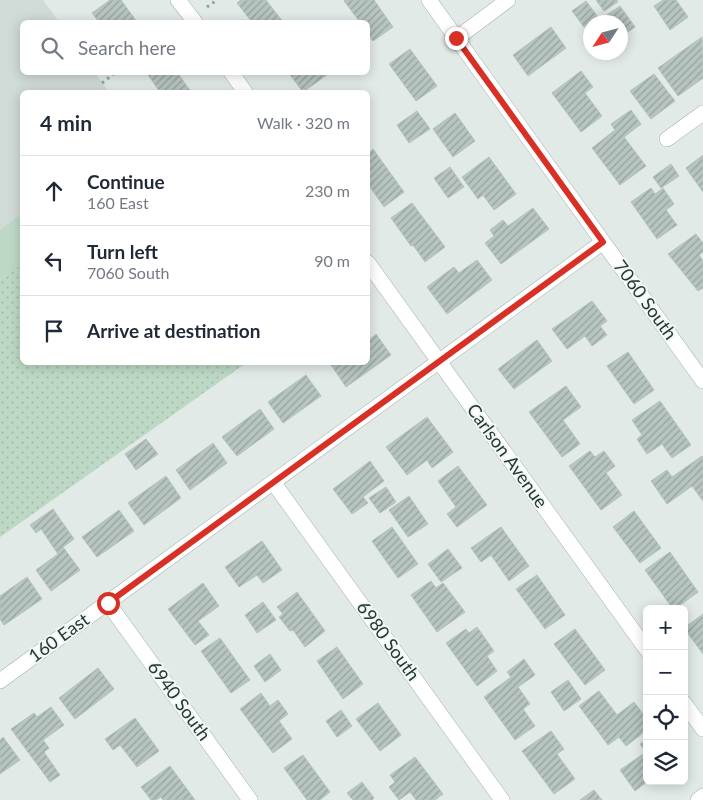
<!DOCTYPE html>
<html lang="en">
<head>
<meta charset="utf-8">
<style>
	body { margin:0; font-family:Lato,sans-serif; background:#f2f2f3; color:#1f2937 }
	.controls { position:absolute; right:15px; bottom:15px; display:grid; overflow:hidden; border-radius:8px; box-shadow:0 2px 12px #0003 }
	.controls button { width:45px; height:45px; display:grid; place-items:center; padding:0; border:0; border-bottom:1px solid #e0e1e3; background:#fff; color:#1f2937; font:25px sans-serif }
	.compass { position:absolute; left:583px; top:15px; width:45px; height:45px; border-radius:50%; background:#fff; box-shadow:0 2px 12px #0003; rotate:234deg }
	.stop { position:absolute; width:15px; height:15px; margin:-11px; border:4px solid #d93025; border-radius:50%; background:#fff }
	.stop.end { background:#d93025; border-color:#fff; box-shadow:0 1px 5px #0008 }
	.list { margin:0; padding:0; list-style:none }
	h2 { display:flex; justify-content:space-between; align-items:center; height:65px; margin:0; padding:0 20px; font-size:21px }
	h2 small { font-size:16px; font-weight:400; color:#747a83 }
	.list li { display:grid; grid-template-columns:32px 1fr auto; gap:15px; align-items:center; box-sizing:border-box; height:70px; padding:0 20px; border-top:1px solid #e0e1e3 }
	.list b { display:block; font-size:19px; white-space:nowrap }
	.list p { margin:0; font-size:16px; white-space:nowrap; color:#747a83 }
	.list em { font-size:16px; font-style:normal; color:#747a83 }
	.icon { flex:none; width:28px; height:28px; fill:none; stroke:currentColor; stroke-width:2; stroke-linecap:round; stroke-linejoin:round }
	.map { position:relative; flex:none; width:703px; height:800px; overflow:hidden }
	.search { position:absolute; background:#fff; box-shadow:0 2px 12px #0003; left:20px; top:20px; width:350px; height:55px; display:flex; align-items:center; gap:12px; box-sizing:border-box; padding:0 18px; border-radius:8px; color:#747a83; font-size:19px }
	.panel { position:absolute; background:#fff; box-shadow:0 2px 12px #0003; left:20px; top:90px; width:350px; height:275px; border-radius:8px }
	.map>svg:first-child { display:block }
	.built { fill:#d0dad6 }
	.grass { fill:url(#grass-dots) }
	.park { fill:#bdd9c5 }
	.building { fill:url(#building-hatch); stroke:#b5c3bd }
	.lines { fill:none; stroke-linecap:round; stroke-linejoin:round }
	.minor-casing { stroke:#a5b1ae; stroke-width:16 }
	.path { stroke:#86aa9f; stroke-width:3; stroke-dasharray:2.5 4; stroke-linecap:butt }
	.minor { stroke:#fff; stroke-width:15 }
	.route { stroke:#d93025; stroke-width:6 }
	.labels { text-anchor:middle; stroke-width:4; stroke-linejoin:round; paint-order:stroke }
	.street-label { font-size:18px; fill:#243934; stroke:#f2f7f5 }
</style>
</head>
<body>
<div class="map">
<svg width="703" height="800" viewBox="0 0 703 800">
	<defs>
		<pattern id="grass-dots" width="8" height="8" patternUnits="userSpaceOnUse" patternTransform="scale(1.25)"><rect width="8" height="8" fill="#bdd9c5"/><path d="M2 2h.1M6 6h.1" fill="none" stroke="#a2bbaa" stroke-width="1.8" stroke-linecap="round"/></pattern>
		<pattern id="building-hatch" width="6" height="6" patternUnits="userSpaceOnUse" patternTransform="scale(1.25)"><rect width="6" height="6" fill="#b7c5c0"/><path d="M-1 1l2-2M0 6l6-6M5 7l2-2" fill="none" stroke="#95a19d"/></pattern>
	</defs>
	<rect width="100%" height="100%" fill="#e2eae7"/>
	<!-- built -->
	<path class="built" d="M0,0H43L59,22H22V72L95,73L109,92H22V362L246,363L0,537Z"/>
	<!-- grass -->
	<path class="grass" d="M22,264V362L246,363L0,537V280Z"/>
	<!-- park -->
	<path class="park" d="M22,214V264L0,280V230Z"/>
	<!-- building -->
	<path class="building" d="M110,0H121L137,22H99L92,13Z
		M241,0H266L283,22H252L237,3Z
		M346,0H374L393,27L373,41L368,34V22H360L344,1Z
		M596,0H617L618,2L604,11Z
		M663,0H676L688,17L670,30L654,6Z
		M586,1L598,17L584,27L572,11Z
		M620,6L635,27L620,37V22H597Z
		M551,27L566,48L528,76L513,55Z
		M702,37L703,78L678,96L658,68Z
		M410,49L437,86L416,101L389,64Z
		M581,71L593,87L585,93L602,116L581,132L552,93Z
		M146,72H177L191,92H160Z
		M288,72H331L303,92Z
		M654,74L675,101L651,119L630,91Z
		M631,110L641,124L624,137L646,166L620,185L592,148L615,130L611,124Z
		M417,111L430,129L409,143L397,125Z
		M455,113L475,141L453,157L433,129Z
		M373,149L404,192L384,207L368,184V154Z
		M703,155V192L686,168Z
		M489,157L516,194L494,210L483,195L478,199L462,177Z
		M671,164L679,176L661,188L653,177Z
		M450,167L464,187L448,198L434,178Z
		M651,188L655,194L663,188L674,204L666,210L677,225L657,239L631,202Z
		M412,203L445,247L425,262L413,245L411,246L391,218Z
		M533,208L549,229L501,264L485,243L494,236L490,230L503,220L508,226Z
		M696,234L703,243V252L699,255L703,261V288L698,291L668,254Z
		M477,260L492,280L447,314L427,287L454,267L459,273Z
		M592,301L607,321L600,326L607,335L592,346L585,336L567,349L552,329Z
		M376,334L391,355L346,387L329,362H368V341Z
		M537,340L552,361L514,389L498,369Z
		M628,352L654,390L634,404L607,366Z
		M306,375L321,396L283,423L268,402Z
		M566,386L581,407L563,420L580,444L562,457L529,412Z
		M660,401L691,445L672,458L662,444L647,454L637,439L642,435L632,420Z
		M260,409L274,429L237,456L222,437Z
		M427,417L453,452L432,468L427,460L407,475L386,447Z
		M146,439L158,454L136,470L125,454Z
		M213,443L227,463L190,490L176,470Z
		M590,451L595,457L604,451L615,466L606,473L622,495L601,510L569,466Z
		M702,456L703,458V501L692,486L667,504L651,481L667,470L672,477Z
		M370,461L384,481L363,497L368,503L352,514L333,489Z
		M458,466L487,505L457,527L447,514L456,507L438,481Z
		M166,476L181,498L144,525L128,503Z
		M386,487L396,502L380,513L369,498Z
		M409,496L428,524L408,537L389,510Z
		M53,509L74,539L63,547L80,570L51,591L36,570L58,554L41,529L36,533L30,525Z
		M119,510L134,531L97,557L82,537Z
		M634,511L661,548L640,563L613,527Z
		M392,527L418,564L398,578L372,541Z
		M501,527L529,566L509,581L491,555L481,562L471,548Z
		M262,541L282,570L263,583L257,575L239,587L225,567Z
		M448,549L462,568L441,582L428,564Z
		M670,552L698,592L675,609H673L645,570Z
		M537,575L565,615L545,629L516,589Z
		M27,577L42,599L4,625L0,619V596Z
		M431,581L436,588L443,583L465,612L437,632L411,595Z
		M203,583L219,606L198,621L209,635L195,645L168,609Z
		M297,592L325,631L305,647L293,630L290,631L279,617L283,614L277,607Z
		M263,602L276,620L257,633L245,615Z
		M703,614V654L684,628Z
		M477,627L494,651L487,656L497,671L477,686L446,643L466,629L469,633Z
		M575,629L605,670L585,685L554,644Z
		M220,638L250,680L231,693L201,651Z
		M337,647L363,684L343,699L317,661Z
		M270,654L281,670L265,682L254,666Z
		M524,659L535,675L518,687L530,704L523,709L535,726L515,740L484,697L511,677L507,672Z
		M98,668L114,689L75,719L59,698Z
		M568,680L581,699L564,711L551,692Z
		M599,691L617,715L634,702L647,719V730L626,746L619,737L608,745L579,706Z
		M261,693L270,706L278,700L288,714L279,721L292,739L273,753L240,709Z
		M378,703L401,735L380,751L356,719Z
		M51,707L64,725L43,740L49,748L44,752L60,775L50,782L11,729L34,713L37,717Z
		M341,710L352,726L337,737L326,721Z
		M135,718L159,751L137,767L120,745L113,750L105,739Z
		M551,731L564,749L557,754L575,779L554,794L522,751Z
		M3,737L20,760L0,774V740Z
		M647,739L648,781L635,791L620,770L646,752L640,744Z
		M303,755L330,792L320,800H307L284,768Z
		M415,757L443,794L435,800H416L410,792L399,800L389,787L395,782L390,775Z
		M170,766L195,800H163L161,797L156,800H151L141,787Z
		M362,782L374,798L372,800H353L347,793Z
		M594,790L602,800H580Z"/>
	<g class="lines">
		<!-- minor casing -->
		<g class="minor-casing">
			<path id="minor" d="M178,0L195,22
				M429,0L703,381
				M457,38L508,0
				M231,72L245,92
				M667,139L703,113
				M368,263L647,650
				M273,482L502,800
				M108,603L250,800
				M0,681L603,242
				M684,703L703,729
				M698,800L703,796"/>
		</g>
		<!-- path -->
		<path class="path" d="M207,7L217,0
			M102,83L116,72"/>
		<!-- minor -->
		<use href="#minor" class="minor"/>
	</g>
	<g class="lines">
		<!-- route -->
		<path class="route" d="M108,603L603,242L456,38"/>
	</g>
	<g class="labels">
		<!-- street labels -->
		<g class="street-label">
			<text transform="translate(645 300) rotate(54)" y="6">7060 South</text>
			<text transform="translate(507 456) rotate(54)" y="6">Carlson Avenue</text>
			<text transform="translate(59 638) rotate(-36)" y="6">160 East</text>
			<text transform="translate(388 641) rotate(54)" y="6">6980 South</text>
			<text transform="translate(179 701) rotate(54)" y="6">6940 South</text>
		</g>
	</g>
</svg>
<div class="controls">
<button>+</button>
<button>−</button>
<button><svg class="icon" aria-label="locate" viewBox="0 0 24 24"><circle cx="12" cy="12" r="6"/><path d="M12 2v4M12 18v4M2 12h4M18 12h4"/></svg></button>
<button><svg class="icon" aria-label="layers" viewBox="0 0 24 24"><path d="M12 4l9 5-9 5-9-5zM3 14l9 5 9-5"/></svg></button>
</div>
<svg class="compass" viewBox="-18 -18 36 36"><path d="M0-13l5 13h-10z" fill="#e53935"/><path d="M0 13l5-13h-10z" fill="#747a83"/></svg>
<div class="stop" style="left:108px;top:603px"></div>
<div class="stop end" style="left:456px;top:38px"></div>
<div class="search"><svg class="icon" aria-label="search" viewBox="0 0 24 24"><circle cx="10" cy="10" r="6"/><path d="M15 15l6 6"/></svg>Search here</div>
<section class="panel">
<h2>4 min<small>Walk · 320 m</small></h2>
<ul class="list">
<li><svg class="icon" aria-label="ahead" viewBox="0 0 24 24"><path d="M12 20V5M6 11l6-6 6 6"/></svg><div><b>Continue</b><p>160 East</p></div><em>230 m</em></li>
<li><svg class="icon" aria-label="left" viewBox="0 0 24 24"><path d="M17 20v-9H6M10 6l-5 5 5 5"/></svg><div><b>Turn left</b><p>7060 South</p></div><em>90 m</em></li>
<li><svg class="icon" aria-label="arrive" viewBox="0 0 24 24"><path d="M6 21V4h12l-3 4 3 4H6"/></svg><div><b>Arrive at destination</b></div></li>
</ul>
</section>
</div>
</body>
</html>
